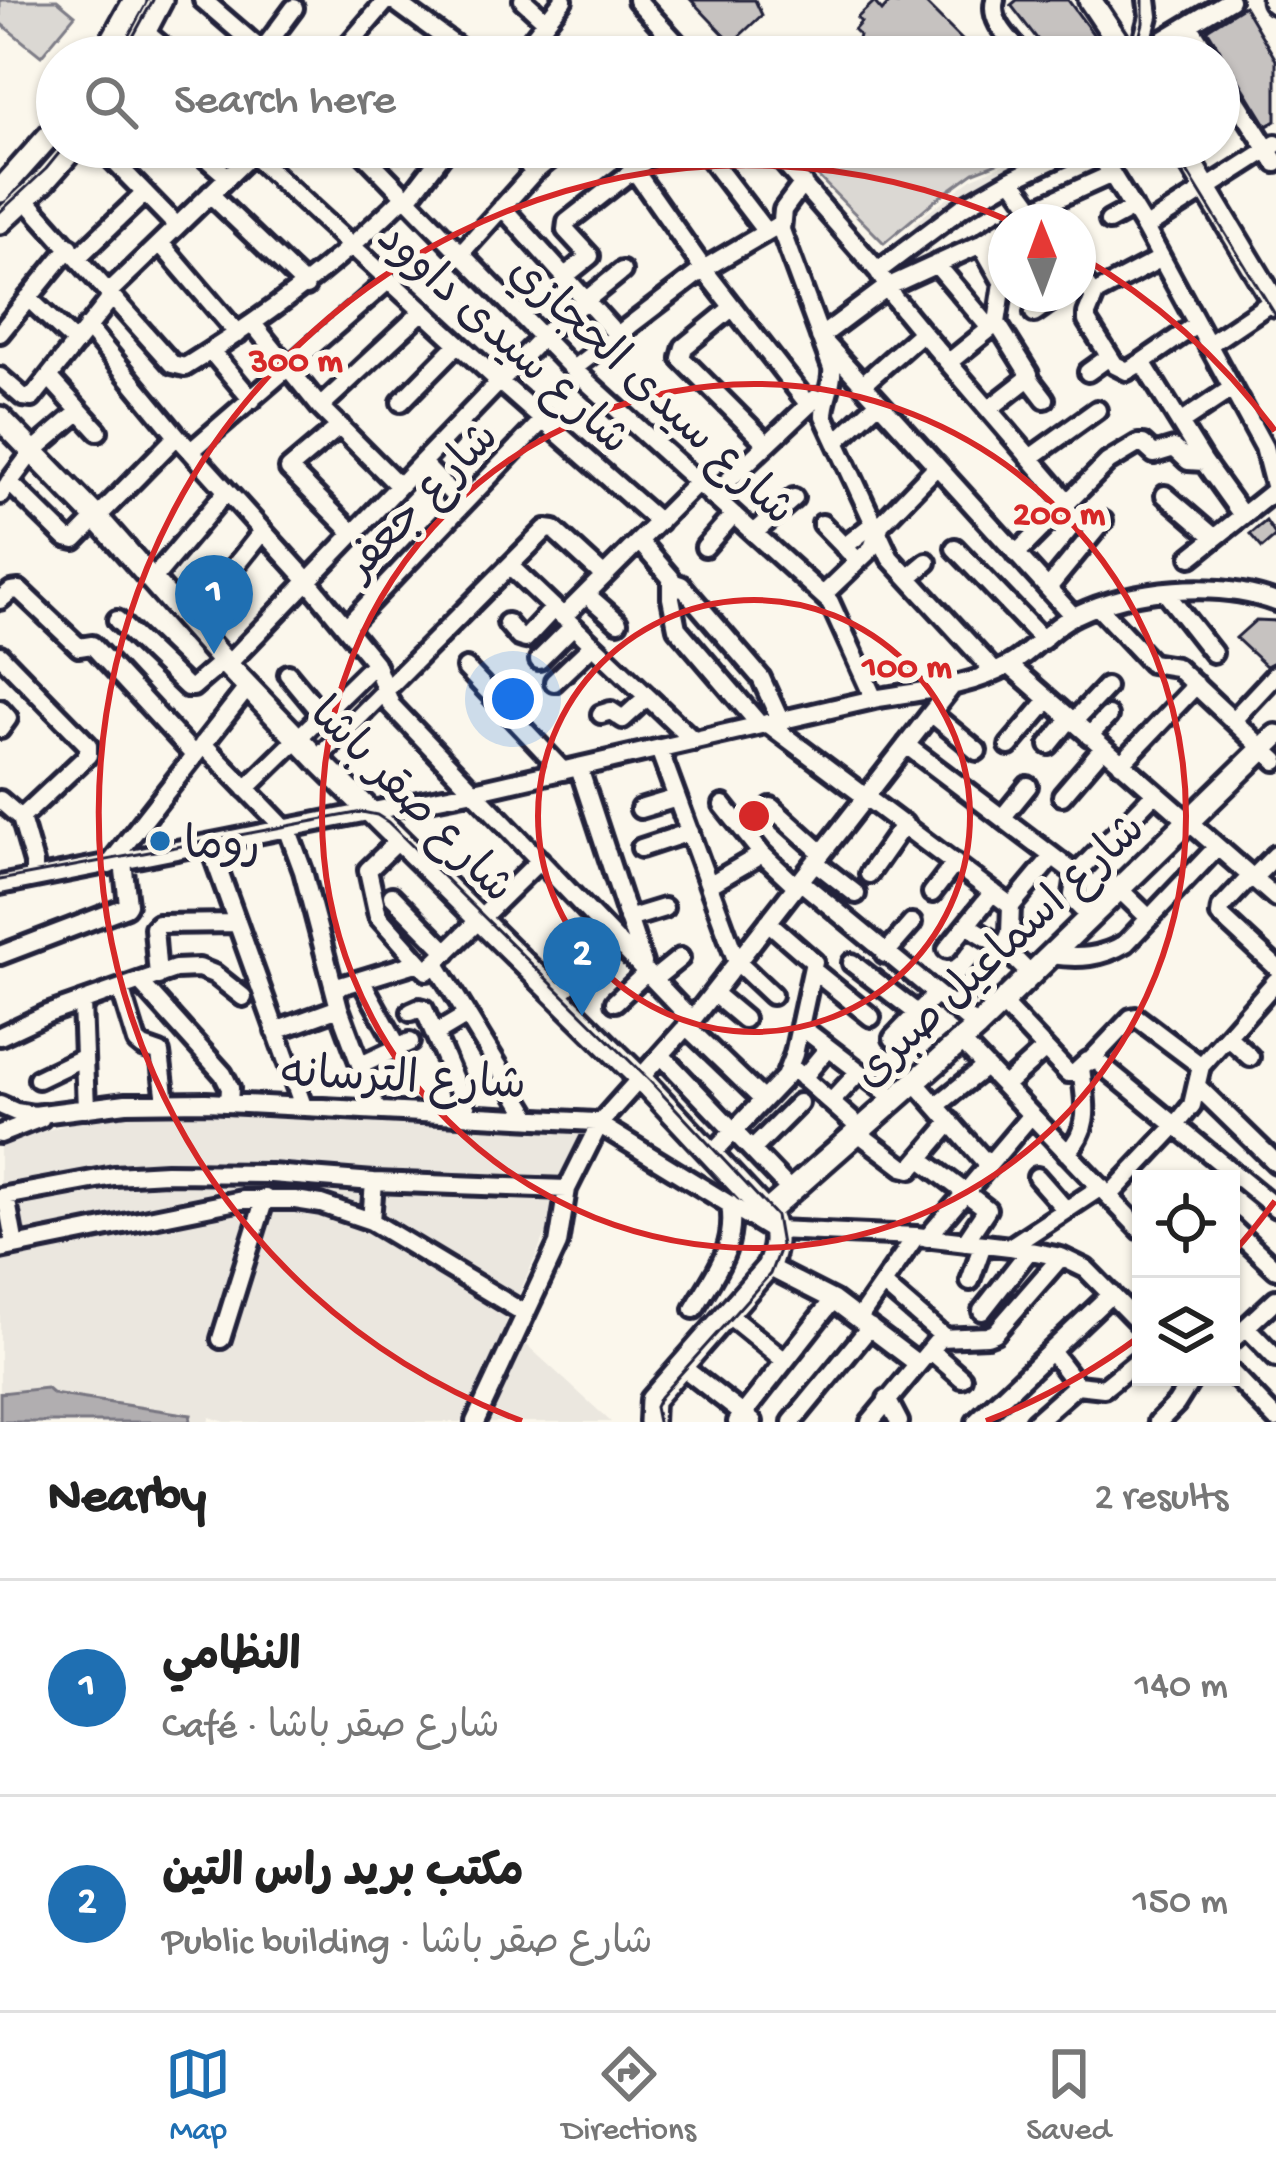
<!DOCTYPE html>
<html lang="en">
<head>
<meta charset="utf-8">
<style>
	body { margin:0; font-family:"Gochi Hand","Playpen Sans Arabic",sans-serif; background:#f6f6f6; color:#222 }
	.controls { position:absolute; right:36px; bottom:36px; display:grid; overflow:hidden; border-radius:0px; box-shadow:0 3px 9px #0004 }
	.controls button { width:108px; height:108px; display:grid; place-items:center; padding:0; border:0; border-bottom:3px solid #e0e0e0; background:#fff; color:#222; font:60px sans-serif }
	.compass { position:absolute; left:988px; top:204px; width:108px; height:108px; border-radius:50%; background:#fff; box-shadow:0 3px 9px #0004; rotate:359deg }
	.you { position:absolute; left:513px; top:699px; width:42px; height:42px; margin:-30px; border:9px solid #fff; border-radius:50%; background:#1a73e8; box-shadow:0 0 0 18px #1a73e833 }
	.badge { display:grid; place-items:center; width:78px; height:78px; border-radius:50%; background:#1f6fb2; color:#fff; font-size:39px; font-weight:700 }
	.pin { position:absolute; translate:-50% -99px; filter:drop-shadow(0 3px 6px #0008) }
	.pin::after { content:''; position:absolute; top:63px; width:42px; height:36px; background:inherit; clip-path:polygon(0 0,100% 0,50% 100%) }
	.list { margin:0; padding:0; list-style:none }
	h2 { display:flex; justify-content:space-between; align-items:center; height:156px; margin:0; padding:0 48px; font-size:51px }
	h2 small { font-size:39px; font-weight:400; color:#767676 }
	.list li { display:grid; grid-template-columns:78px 1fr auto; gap:36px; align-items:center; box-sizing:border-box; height:216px; padding:0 48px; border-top:3px solid #e0e0e0 }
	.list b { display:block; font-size:45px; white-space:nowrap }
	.list p { margin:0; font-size:39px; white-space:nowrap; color:#767676 }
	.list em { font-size:39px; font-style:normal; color:#767676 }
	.icon { flex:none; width:66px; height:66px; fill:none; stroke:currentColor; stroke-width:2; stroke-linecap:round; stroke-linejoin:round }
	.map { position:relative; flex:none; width:1276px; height:1422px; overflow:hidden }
	.search { position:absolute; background:#fff; box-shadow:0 3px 9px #0004; left:36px; right:36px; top:36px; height:132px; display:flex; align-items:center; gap:30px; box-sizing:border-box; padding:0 42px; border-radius:66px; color:#767676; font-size:45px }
	.sheet { height:588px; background:#fff }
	nav { display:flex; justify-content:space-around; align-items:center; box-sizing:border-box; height:168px; border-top:3px solid #e0e0e0; background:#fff; font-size:33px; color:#767676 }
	nav a { display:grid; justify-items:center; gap:6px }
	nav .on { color:#1f6fb2 }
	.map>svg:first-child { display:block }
	.built { fill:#ebe7df }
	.green { fill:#dbd8d3; stroke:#7e7d87; stroke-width:3 }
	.water { fill:#b1aeb0; stroke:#787681; stroke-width:3 }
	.building { fill:#c6c2c0; stroke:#22223b; stroke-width:3 }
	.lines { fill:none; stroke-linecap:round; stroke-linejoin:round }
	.minor-casing { stroke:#22223b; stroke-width:26 }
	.major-casing { stroke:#22223b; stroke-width:30 }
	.highway-casing { stroke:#22223b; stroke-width:33 }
	.minor { stroke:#fbf7ec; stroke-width:16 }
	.major { stroke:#fbf7ec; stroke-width:21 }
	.highway { stroke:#fbf7ec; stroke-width:24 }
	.tram { stroke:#22223b; stroke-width:3 }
	.ring { fill:none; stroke:#d62828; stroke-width:6 }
	.poi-dot { fill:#1f6fb2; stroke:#fbf7ec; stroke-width:4.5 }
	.labels { text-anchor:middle; stroke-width:12; stroke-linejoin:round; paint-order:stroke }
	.street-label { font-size:45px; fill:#22223b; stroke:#fbf7ec }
	.poi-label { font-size:45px; fill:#22223b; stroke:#fbf7ec; text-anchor:start }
	.centre { fill:#d62828; stroke:#fbf7ec; stroke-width:6 }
	.ring-label { font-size:36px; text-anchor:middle; font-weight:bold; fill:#d62828; stroke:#fbf7ec; stroke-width:12; stroke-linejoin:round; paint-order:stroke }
</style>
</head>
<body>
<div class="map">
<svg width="1276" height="1422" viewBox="0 0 1276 1422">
	<rect width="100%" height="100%" fill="#fbf7ec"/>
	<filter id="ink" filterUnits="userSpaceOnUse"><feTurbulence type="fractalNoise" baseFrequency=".00833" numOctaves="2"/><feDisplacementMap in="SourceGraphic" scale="24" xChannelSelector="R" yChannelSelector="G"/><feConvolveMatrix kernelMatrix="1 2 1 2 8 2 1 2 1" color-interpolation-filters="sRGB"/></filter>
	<g filter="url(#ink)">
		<!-- built -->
		<path class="built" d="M1043,147H1098L1004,192L928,240L913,224L973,178Z
			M240,1110L595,1124L505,1325L611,1422H225L210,1417L208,1422H189L190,1416L53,1394L45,1388L0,1393V1144L102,1114Z"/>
		<!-- green -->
		<path class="green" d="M0,0H57L75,15L41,56L0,23Z
			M808,147L843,152L868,147H1038L974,172L934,201L884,243L797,155Z"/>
		<!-- water -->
		<path class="water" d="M46,1388L53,1394L191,1415L189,1422H0V1393Z"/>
		<!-- building -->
		<path class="building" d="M691,0H755L762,15L732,43Z
			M903,0H922L969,47L966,57H854L859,35L854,30L861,22L857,18L874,2L882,11L889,3L898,4Z
			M1017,0H1068L1110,57H1051L1011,5Z
			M1244,6L1276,60V121L1267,126L1230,66L1223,61L1220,50L1207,29Z
			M1266,521L1276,536L1262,548L1250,534Z
			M1256,620L1276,621V662L1266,666L1236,638Z"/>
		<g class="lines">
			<!-- minor casing -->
			<g class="minor-casing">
				<path id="minor" d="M203,0L269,57
					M393,0L471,57
					M523,0L546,21
					M637,0L689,57
					M995,0C989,22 1011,40 1024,57
					M1189,25L1209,57
					M145,32L175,57
					M262,51L294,8
					M1139,54L1149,16L1147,0
					M338,57L387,0
					M518,57L563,0
					M1135,57L1230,0
					M1219,73L1276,163
					M100,147L177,226
					M193,147L227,176
					M357,147L573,369L830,602L874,699
					M618,147L707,274L809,405
					M701,147L766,232
					M770,147L878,271L894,298L922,332L1067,501
					M1095,147L1145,228L1264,447L1276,493
					M252,154L501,383L659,522
					M533,173L527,163L534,147
					M1012,179L1043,222
					M803,183L783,210L781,230L832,368C834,385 824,398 824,416L890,558L994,671
					M210,194L306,286
					M409,198L448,147
					M25,199L172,364L185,367C268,316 336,264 406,195
					M502,207L618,336
					M1109,221L1133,208
					M1015,222L1034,209L1112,174
					M1006,228L981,244L887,287L820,337L1073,616
					M1145,228L1276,144
					M160,243L238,334
					M981,244L1003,283L997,323L1029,374L1026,380L989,409
					M461,253L533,173L565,147
					M78,257L145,193
					M936,264L990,328
					M878,271L963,207L1012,179L1080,147
					M1078,272L1094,297L1087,314V321L1115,365L1127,371L1142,362L1204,462L1242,515
					M564,277L590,256L566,230L567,222L663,147
					M1094,294L1160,259
					M28,298L76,343
					M733,307L684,347L681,358L767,444
					M1034,313L1061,294
					M253,324L320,407L399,486
					M87,327L177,436L308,581L375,663L391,705L692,1020
					M0,333L70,247
					M1208,345L1276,299
					M211,351L252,400
					M949,362L996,324
					M1142,362L1196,325
					M573,369L705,268L780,224
					M1088,372L1109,357
					M0,377L23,397L32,398L108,302L110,291L258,148
					M49,377L98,431
					M1029,378L1045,399
					M863,384L922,332
					M401,402L458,344
					M320,407L423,311
					M1180,423L1231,389
					M340,426L289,469L353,533
					M836,442L879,402
					M191,451L389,280
					M1030,458L1097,410
					M422,463L462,504
					M9,482L66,538L75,540L177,436
					M0,495L32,452L80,411
					M1165,495L1214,537
					M712,496L816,398
					M822,524L858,561
					M754,533L794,498
					M639,541L671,578V598L677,628L760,725
					M705,547L733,515
					M844,547L873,524
					M955,548L1043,640
					M1016,554L1108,462L1138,444H1143L1154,454L1174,448L1188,461L1204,462
					M1191,557L1275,490
					M510,566L694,741
					M909,577L927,562
					M152,580L226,492
					M672,582L681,585L761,678L780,720
					M1048,588L1103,521
					M1165,592L1213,653
					M586,594L618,622
					M823,595L872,548L881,524L937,466
					M0,600L11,591L19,590L79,647L92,645L194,755
					M1099,608L1151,663L1176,667L1276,761
					M563,617L697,483
					M117,620L187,687H193L223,661
					M507,623L519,637L525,639L554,608
					M189,624L262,532
					M346,627L544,419
					M0,655L88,745V755L21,818
					M539,660L573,626
					M227,665L548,331L622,271
					M1009,665L1276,898
					M466,668L563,771
					M288,674L322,715
					M554,682L593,645
					M0,709L8,718L0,729
					M931,713L977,751
					M601,714L611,711L623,719L647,697
					M1233,720L1276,674
					M1073,722L1106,687
					M767,723L1011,906
					M1089,736L1108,716
					M203,744L289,833L303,871L339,1008L377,1110
					M906,745L1076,874
					M1049,745L1070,719
					M1009,746L1048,700
					M659,749L737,962L772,995
					M317,759L546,529L554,530L604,576
					M1121,764L1196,685
					M579,768L643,963
					M246,789L375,663
					M1062,796L1103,748
					M0,800L21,818L34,863V878
					M723,805L762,854L796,886
					M771,807L822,853
					M640,809L677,798
					M1002,818L1028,786
					M399,840L368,870L378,916L427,971L540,860
					M209,844L303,1106
					M641,848L690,832
					M815,862L856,894
					M109,865L248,687
					M869,874L904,824
					M1251,876L1221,908L1220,915L1276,967
					M1253,878L1276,855
					M800,881L977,1027
					M0,885L474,791L874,699C918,691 969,688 1009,665C1033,652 1051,626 1076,615C1133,588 1217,580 1276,602
					M709,885L762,854
					M1119,889L1149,918
					M932,893L955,863
					M392,896L447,952
					M1090,917L1076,903L1073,895L1076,874L1155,793
					M628,919L664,908
					M967,925L1004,948L1031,975
					M947,949L993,892
					M885,954L912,923
					M0,955L126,907L128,904L123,862
					M1051,955C1079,959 1101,958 1126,943L1217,847
					M852,963L917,1013
					M436,964L530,1118
					M814,971L871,1017
					M158,976L154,928L158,924L237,923
					M654,979L680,958
					M361,980L398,1047
					M141,983L223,1074L230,1088L229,1103
					M334,988L419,962
					M121,990L137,1042L143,1047L160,1053L166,1102
					M713,993L744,1019
					M557,996L617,941
					M615,1002L647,972
					M82,1003L86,1109
					M1002,1003L1068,1073H1075L1088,1061L1098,1062L1276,1208
					M953,1008L1002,952L1010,933L1011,906L1052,857
					M411,1012L420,1008L424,1009L469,1115
					M686,1026L763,1100
					M800,1026L895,1099
					M275,1031L339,1008
					M435,1034L467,1015
					M0,1036L47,1014L175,969L199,968L214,974L243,997
					M1228,1037L1250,1057
					M893,1038L936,994
					M961,1041L1141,1230
					M661,1055L791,1191
					M1091,1060L1131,1018L1136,1017L1201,1066
					M361,1065L410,1042
					M790,1066L861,1129
					M803,1078L828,1048
					M38,1079L84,1057
					M915,1082L987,1164
					M1004,1086L1045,1049
					M1197,1086L1276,1163
					M831,1102L859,1072
					M0,1105L16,1112L34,1115L126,1103L206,1102L595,1122L768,1228L775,1230L916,1236L1010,1247L1061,1257L1086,1269L1141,1325
					M936,1106L985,1067
					M857,1132L903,1167L911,1169L951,1122
					M0,1134L41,1118
					M752,1150L799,1103
					M1067,1153C1093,1125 1085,1102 1081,1068
					M712,1154L785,1077L794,1054L814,962L768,922
					M921,1159L987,1209L965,1242
					M1037,1177L1066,1210
					M6,1196L15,1246
					M1109,1196L1176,1125L1192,1105L1201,1066L1276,981
					M0,1197L114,1176L166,1173L271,1174L374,1182L567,1189
					M371,1221L374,1182
					M1231,1227L1276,1269
					M927,1238L1031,1115
					M1010,1247L1101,1187
					M0,1249L242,1200H295L321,1204L371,1221L524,1313
					M768,1267L833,1300L918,1364
					M970,1281L983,1244
					M884,1285L943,1336
					M694,1309C715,1273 737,1248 730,1204
					M982,1311L1029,1251
					M727,1314L785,1361
					M859,1318L916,1236
					M1246,1327L1276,1358
					M221,1339L265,1198
					M1231,1341L1276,1299
					M930,1350L962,1378
					M1051,1351L1077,1385
					M681,1366L753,1422
					M1231,1372L1276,1419
					M887,1399L899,1422
					M475,1422L558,1244L567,1189L600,1123L692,1020L953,685
					M737,1422L833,1300
					M792,1422L870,1327
					M870,1422L940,1338L987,1336L995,1333L1061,1257
					M976,1422L1111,1294
					M1035,1422L1077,1385L1104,1388L1141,1358
					M1158,1422L1176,1404L1193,1377"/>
			</g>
			<!-- major casing -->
			<g class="major-casing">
				<path id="major" d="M1090,0L1128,57
					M103,57L135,0
					M131,57L161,0
					M1181,147L1276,305
					M0,191L57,127
					M0,222L44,181L74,147
					M0,418L98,519L227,665L317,759L640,1078L770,1217C778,1235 776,1249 768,1267L652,1400L651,1422
					M767,1212L977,1027L1276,736"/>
			</g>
			<!-- highway casing -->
			<g class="highway-casing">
				<path id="highway" d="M1275,0L1276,1"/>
			</g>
			<!-- minor -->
			<use href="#minor" class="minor"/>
			<!-- major -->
			<use href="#major" class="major"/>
			<!-- highway -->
			<use href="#highway" class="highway"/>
			<!-- tram -->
			<path class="tram" d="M122,57L153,0
				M1134,57L1143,23V0
				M1172,147L1276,316
				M0,212L46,169L64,147
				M0,880L362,812L377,815L388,822L650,1081L776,1216L781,1245L770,1274L660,1397L655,1407L658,1422"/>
		</g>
	</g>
	<!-- distance rings -->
	<g class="ring">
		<circle cx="754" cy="816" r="216"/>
		<circle cx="754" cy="816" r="432"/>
		<path d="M1275 1201A648 648 0 0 1 1232 1254M1139 1337A648 648 0 0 1 986 1421M522 1421A648 648 0 1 1 1012 222M1078 255A648 648 0 0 1 1275 431"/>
	</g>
	<!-- markers -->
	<circle class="poi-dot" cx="160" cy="841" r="12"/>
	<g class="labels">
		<!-- street labels -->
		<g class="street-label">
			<text transform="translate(506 336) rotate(42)" y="16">شارع سيدى داوود</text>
			<text transform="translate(654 388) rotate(43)" y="16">شارع سيدى الحجازي</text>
			<text transform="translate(419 498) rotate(-46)" y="16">شارع جعفر</text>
			<text transform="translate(414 798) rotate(45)" y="16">شارع صقر باشا</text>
			<text transform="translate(997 948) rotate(-43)" y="16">شارع اسماعيل صبرى</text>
			<text transform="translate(403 1075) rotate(3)" y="16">شارع الترسانه</text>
		</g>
		<!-- poi labels -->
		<g class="poi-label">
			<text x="184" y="857">روما</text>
		</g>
	</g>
	<circle cx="754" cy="816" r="18" class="centre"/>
	<g class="ring-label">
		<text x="296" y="370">300 m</text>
		<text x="1059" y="523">200 m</text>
		<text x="907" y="676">100 m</text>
	</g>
</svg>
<div class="controls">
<button><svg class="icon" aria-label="locate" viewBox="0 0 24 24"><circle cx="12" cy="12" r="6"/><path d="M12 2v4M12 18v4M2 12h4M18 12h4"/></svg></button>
<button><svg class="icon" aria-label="layers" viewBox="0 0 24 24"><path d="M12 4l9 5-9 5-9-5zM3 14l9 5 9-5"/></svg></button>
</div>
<svg class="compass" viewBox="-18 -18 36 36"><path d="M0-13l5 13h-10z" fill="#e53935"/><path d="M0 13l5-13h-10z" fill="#767676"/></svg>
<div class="you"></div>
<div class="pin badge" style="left:214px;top:654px">1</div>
<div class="pin badge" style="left:582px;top:1016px">2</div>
<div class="search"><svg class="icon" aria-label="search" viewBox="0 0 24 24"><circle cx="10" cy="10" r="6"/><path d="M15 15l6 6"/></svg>Search here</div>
</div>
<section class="sheet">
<h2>Nearby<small>2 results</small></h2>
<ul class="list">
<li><span class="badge">1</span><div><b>النظامي</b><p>Café · شارع صقر باشا</p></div><em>140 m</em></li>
<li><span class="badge">2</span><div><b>مكتب بريد راس التين</b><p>Public building · شارع صقر باشا</p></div><em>150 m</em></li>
</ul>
</section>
<nav>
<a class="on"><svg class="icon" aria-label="map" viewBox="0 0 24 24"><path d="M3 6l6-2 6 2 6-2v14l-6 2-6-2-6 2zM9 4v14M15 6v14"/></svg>Map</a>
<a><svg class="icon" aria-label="directions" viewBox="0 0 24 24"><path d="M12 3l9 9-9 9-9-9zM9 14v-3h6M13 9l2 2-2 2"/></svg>Directions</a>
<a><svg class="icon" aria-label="saved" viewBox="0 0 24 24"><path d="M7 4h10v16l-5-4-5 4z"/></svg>Saved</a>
</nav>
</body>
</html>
